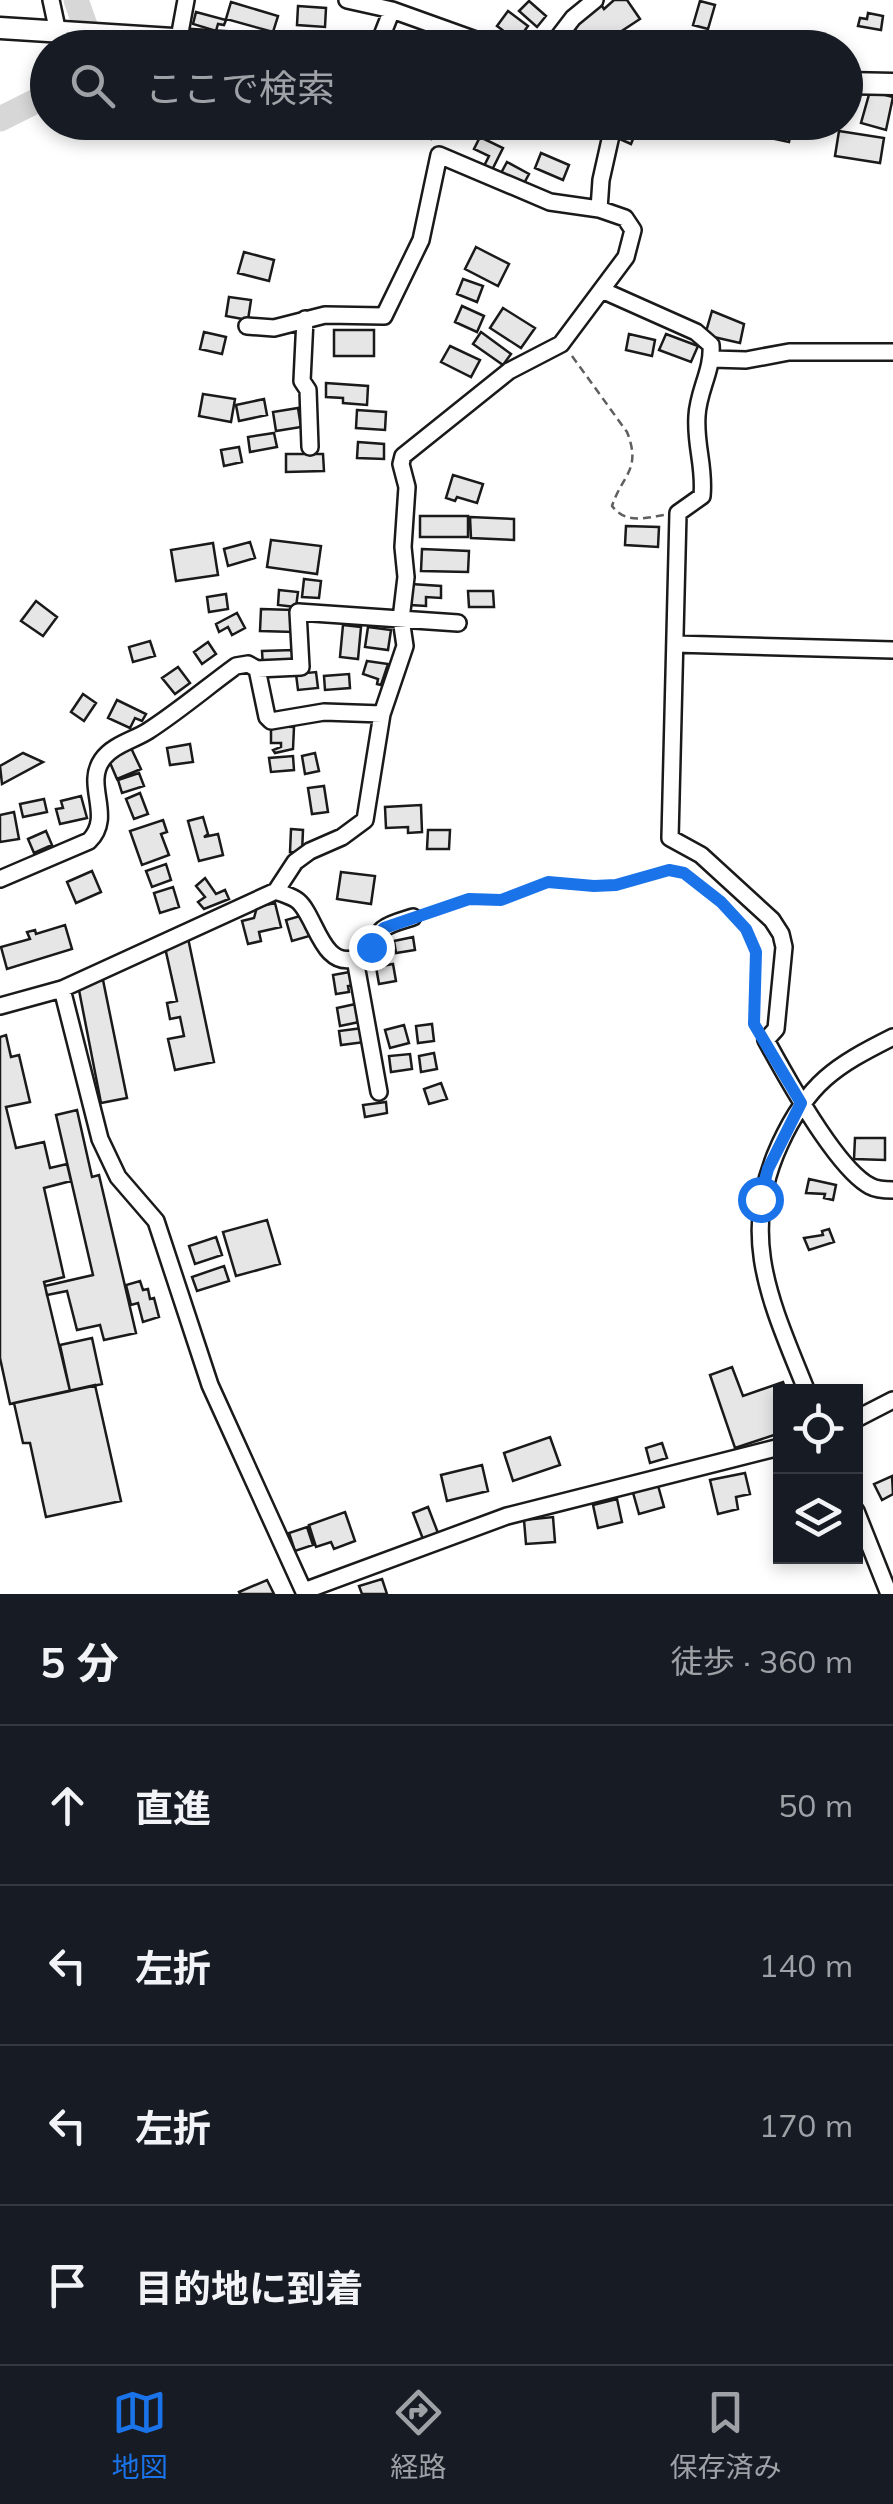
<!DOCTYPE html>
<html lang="ja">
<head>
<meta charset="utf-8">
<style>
	body { margin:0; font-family:Mulish,"Noto Sans JP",sans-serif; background:#20242c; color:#f1f3f6 }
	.controls { position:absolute; right:30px; bottom:30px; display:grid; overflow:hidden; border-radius:0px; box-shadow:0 5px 15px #0003 }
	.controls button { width:90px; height:90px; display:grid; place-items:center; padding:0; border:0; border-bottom:2px solid #363941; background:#171b24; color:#f1f3f6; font:50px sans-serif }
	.stop { position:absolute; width:30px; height:30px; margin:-22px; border:8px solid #1a73e8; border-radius:50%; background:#fff }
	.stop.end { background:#1a73e8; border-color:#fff; box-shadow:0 2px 10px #0008 }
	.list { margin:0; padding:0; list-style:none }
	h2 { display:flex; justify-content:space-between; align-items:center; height:130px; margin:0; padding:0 40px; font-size:42px }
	h2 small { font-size:32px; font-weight:400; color:#9ea1a6 }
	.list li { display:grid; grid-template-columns:65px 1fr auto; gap:30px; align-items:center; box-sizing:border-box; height:160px; padding:0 40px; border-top:2px solid #363941 }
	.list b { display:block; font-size:38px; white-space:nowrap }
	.list em { font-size:32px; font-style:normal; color:#9ea1a6 }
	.icon { flex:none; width:55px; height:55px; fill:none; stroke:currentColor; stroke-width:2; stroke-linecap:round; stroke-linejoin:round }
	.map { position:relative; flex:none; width:893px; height:1594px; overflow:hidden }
	.search { position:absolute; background:#171b24; box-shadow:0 5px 15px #0003; left:30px; right:30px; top:30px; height:110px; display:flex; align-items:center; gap:25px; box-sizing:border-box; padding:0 35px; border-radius:55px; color:#9ea1a6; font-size:38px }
	.sheet { height:770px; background:#171b24 }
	nav { display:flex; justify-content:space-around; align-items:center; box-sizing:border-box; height:140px; border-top:2px solid #363941; background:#171b24; font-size:28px; color:#9ea1a6 }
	nav a { display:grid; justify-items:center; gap:5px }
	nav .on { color:#1a73e8 }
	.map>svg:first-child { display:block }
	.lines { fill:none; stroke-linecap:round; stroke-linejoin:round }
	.river { stroke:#d7d7d7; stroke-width:25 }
	.building { fill:#e6e6e6; stroke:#1a1a1a; stroke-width:2.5 }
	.minor-casing { stroke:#1a1a1a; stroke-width:20 }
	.major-casing { stroke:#1a1a1a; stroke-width:25 }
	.path { stroke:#5f5f5f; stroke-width:2.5; stroke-dasharray:8 5; stroke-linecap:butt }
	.minor { stroke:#fff; stroke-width:15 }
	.major { stroke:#fff; stroke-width:20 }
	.route { stroke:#1a73e8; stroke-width:12 }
</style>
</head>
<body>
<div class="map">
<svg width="893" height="1594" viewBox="0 0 893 1594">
	<rect width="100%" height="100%" fill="#fff"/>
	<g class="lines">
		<!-- river -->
		<path class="river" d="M76,0L86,28V48
			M0,119L48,95"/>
	</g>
	<!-- building -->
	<path class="building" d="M614,0H627L640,19L614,36L607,38L605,35L590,47L573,27L600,3L604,9Z
		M529,1L546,16L537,27L519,11Z
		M700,1L715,5L708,29L693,25Z
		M231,2L278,16L273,32L226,19Z
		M298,6L326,8L325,27L297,25Z
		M508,11L528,26L517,41L497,26Z
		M196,12L226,20L224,25L218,24L216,31L193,24Z
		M868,13L883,16L881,30L858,26L860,18L867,19Z
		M630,32L655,48H621Z
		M870,91L893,97L886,130L861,123Z
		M370,122H405L402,136L368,129Z
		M412,122H436L431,139L409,132Z
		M618,122L639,124L631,144L613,136Z
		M769,122H793L789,142L766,137Z
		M796,122H828L826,135L795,129Z
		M839,131L884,138L880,163L835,156Z
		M480,137L503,148L491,172L483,168L489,156L474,149Z
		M541,153L569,165L563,180L535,168Z
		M507,162L529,174L522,187L500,175Z
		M476,247L509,264L498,286L465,269Z
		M244,252L274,260L269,281L238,273Z
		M463,279L483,286L477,302L457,294Z
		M229,297L251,300L248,320L226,316Z
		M462,306L484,316L477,332L455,322Z
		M503,308L535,328L521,348L490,328Z
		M712,311L744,324L740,343L705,335Z
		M334,330H374V356H334Z
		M204,332L226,337L222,354L200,349Z
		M481,332L511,354L503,365L473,344Z
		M629,334L655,340L652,356L626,350Z
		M666,334L698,346L691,362L659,350Z
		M450,346L480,360L471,377L441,362Z
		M326,383L368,386L367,405L343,403V398L326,397Z
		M203,394L235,399L231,422L199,416Z
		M264,399L267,415L239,421L236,405Z
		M298,408L301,427L276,431L273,412Z
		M357,410L386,412L385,430L356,428Z
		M274,433L277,447L250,452L248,437Z
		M358,442L384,444V459L357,458Z
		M239,447L242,462L224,466L221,450Z
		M286,454H323L324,471L286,472Z
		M453,475L483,484L477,503L457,497L455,501L446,498Z
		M420,516H468V537H420Z
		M470,517L514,519V540L471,538Z
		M626,526L659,527L658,547L625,545Z
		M271,540L321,546L317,574L267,567Z
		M250,542L255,558L228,566L224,549Z
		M213,543L218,575L176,581L171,550Z
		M422,549L469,551L468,572L421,571Z
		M304,579L321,581L319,598L302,597Z
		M411,584L441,586V598L426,597V606L410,605Z
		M279,590L298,592L296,607L278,605Z
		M468,591H493L494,607H469Z
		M226,594L228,609L209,612L207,597Z
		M36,601L57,617L43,636L21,621Z
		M261,609L294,610V632L260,631Z
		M237,613L245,628L232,635L228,627L219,632L216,624Z
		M343,625L361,627L358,659L340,657Z
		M368,627L391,630L388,650L365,647Z
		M150,641L155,656L133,662L129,647Z
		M208,642L216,654L202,664L194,652Z
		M294,650V665L263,667L262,651Z
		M367,661L388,664L381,685L377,684L378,679L363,674Z
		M178,667L190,683L175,694L162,678Z
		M316,672L318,688L298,690L296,674Z
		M349,674L350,688L325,690L324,676Z
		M83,694L96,703L84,721L71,712Z
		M117,700L146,714L142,721L135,718L130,728L108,718Z
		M271,726L294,727L293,749L275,753L273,750L281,747V743H271Z
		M190,744L193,762L170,765L167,748Z
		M131,748L141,769L117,779L108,758Z
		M23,753L43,762L2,784L0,766Z
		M315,753L319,771L305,774L302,756Z
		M293,756L294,770L271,772L269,758Z
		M139,773L144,786L122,793L118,780Z
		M324,786L328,812L312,814L308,788Z
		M140,793L148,814L134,819L126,799Z
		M81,796L87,818L60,824L56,809L63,808L61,801Z
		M44,799L47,812L23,817L20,804Z
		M421,805L422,832L408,833V827L386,828L385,807Z
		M14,812L19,839L0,842V815Z
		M203,817L208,834L204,837L218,834L223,855L199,861L188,821Z
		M163,820L167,832L161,834L169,855L142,865L130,831Z
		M291,829L303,830L302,853L290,852Z
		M428,830H450L449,849H427Z
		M46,831L52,845L34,853L28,839Z
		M166,864L171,880L152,887L146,871Z
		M92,871L101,892L76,903L67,882Z
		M341,872L375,876L371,904L337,899Z
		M205,878L216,894L225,890L229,899L204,909L198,902L205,897L196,886Z
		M173,887L179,907L160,913L154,893Z
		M275,903L281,927L259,932L261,941L248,944L242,921L254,918L257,907Z
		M307,914L313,935L292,941L286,920Z
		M65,925L72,949L7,969L1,947L30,939L27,932L35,930L36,934Z
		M413,937L415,950L396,953L394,941Z
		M188,938L214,1062L175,1070L168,1039L184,1036L180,1017L170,1019L167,1003L177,1001L164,943Z
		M393,964L396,981L379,984L376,967Z
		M355,971L357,985L348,986L349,992L336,994L333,975Z
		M103,980L127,1098L101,1103L78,985Z
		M360,1003L364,1021L340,1026L337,1008Z
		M432,1024L434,1041L418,1043L416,1026Z
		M404,1025L409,1043L390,1048L385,1030Z
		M363,1028L365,1042L341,1045L339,1031Z
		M6,1035L11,1057L19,1055L30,1102L6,1107L16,1148L44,1142L50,1168L67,1164L71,1181L44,1188L64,1277L44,1282L70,1391L10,1404L0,1358V1037Z
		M434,1053L437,1069L421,1072L419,1056Z
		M410,1054L412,1069L391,1072L389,1056Z
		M441,1083L447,1099L429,1104L424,1089Z
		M386,1102L387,1113L365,1117L363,1105Z
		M77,1110L92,1177L99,1175L136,1333L104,1340L100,1325L77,1330L67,1291L47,1295L45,1286L93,1275L56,1115Z
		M855,1138H885V1160L854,1159Z
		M809,1179L836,1185L833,1200L824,1198L825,1194L806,1193Z
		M267,1220L280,1264L236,1276L223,1232Z
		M829,1229L834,1242L809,1250L804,1238L823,1235L822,1231Z
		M216,1237L222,1255L195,1264L189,1246Z
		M224,1266L229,1281L197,1291L192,1277Z
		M140,1281L143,1290L148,1289L150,1299L154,1298L159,1317L143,1322L138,1303L131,1305L126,1285Z
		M92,1338L102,1384L70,1391L60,1345Z
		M732,1367L743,1396L783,1382L787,1392H780V1433L735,1448L710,1375Z
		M95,1385L121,1501L46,1517L30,1443H23L14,1403Z
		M550,1437L560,1465L513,1481L504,1453Z
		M662,1443L667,1458L650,1463L646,1448Z
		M482,1465L488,1491L447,1501L441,1475Z
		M745,1473L750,1494L736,1497L738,1509L718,1514L710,1480Z
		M892,1476L893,1494L882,1500L874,1484Z
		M657,1482L664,1507L639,1514L632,1489Z
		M617,1499L622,1522L598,1528L593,1505Z
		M428,1507L438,1533L423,1539L413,1513Z
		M345,1512L355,1541L334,1549L331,1542L316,1547L309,1525Z
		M553,1517L555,1542L526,1544L524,1520Z
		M307,1527L313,1545L295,1551L289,1533Z
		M382,1579L387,1594H362L359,1586Z
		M267,1580L274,1594H240L239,1592Z"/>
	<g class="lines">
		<!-- minor casing -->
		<g class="minor-casing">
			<path id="minor" d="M51,0L57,28L54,30
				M347,0L392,10L498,48
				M179,38L186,0
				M377,48L392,10
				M550,48L573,18L595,0
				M604,291L696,332L711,345C713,370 698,391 697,416C695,446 705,466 702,496L678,513L670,838L701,855L772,920L781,934L784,947L776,1029L766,1040C785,1075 837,1169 870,1186C877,1190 886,1190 893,1190
				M305,319L302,381L308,390L310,447
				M247,326L274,328L325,315L384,316L421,240L439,155L550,202L599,209
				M712,359L746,360L789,352H893
				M675,644L893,650
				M257,669L301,667L298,612L458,623
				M0,879L89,841C114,816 84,786 102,760C112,745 134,740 148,731C179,711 207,687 236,666L248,664L257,669L267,717L271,721L324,712L382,714
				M276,891C283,894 292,896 298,901C316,916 322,970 356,958C369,953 373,938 383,929C390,923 404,920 413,917
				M355,959L379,1092
				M62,989L100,1139L118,1177L156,1221L210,1385L305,1594
				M0,1006L62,989L276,891L295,862L310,851L342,837L365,820L382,714L405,646L401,619L406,577L403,547L407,487L401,464L403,456L509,371L561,344L626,257L633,230L625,218L599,209L601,180L614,122
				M807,1392C772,1304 737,1237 780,1144C808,1083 835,1066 893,1037
				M856,1419L893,1400
				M856,1511L889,1594
				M304,1591L507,1516L780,1447"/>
		</g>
		<!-- major casing -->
		<g class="major-casing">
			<path id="major" d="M0,28L317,48
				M846,83L893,84"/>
		</g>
		<!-- path -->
		<path class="path" d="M572,356L627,432C642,470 622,475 612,506C626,524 644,518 664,515
			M426,913L469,899L501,900L548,882L593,886L616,885L669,870L684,873L721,902L747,929L756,952V1027"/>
		<!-- minor -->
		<use href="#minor" class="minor"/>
		<!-- major -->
		<use href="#major" class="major"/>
	</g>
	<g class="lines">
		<!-- route -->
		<path class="route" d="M371,947L384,928L469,899L501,900L548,882L594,886L616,885L669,870L684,873L721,902L746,929L756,952L754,1024L801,1103L768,1169L760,1199"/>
	</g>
</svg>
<div class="controls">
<button><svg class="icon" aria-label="locate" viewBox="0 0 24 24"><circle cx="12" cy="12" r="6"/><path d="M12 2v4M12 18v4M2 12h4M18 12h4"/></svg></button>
<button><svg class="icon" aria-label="layers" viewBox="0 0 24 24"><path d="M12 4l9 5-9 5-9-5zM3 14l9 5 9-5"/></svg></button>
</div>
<div class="stop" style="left:760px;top:1199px"></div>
<div class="stop end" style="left:371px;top:947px"></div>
<div class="search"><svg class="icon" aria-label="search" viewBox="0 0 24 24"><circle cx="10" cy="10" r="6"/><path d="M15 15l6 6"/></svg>ここで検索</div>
</div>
<section class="sheet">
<h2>5 分<small>徒歩 · 360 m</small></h2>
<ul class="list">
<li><svg class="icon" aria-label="ahead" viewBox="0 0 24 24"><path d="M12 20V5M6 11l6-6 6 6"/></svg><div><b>直進</b></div><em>50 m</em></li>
<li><svg class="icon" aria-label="left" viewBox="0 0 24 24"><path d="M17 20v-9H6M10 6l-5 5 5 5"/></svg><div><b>左折</b></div><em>140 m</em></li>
<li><svg class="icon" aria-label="left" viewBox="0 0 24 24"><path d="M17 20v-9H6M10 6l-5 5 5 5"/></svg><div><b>左折</b></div><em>170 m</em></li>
<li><svg class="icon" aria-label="arrive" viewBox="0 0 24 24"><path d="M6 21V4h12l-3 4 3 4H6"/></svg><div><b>目的地に到着</b></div></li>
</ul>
</section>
<nav>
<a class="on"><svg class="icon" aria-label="map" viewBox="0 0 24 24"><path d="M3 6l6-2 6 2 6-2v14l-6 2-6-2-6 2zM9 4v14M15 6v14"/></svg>地図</a>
<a><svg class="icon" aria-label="directions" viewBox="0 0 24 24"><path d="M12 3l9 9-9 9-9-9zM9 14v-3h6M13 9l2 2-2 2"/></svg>経路</a>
<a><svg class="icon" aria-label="saved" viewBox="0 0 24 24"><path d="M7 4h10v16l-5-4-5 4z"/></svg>保存済み</a>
</nav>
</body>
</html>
